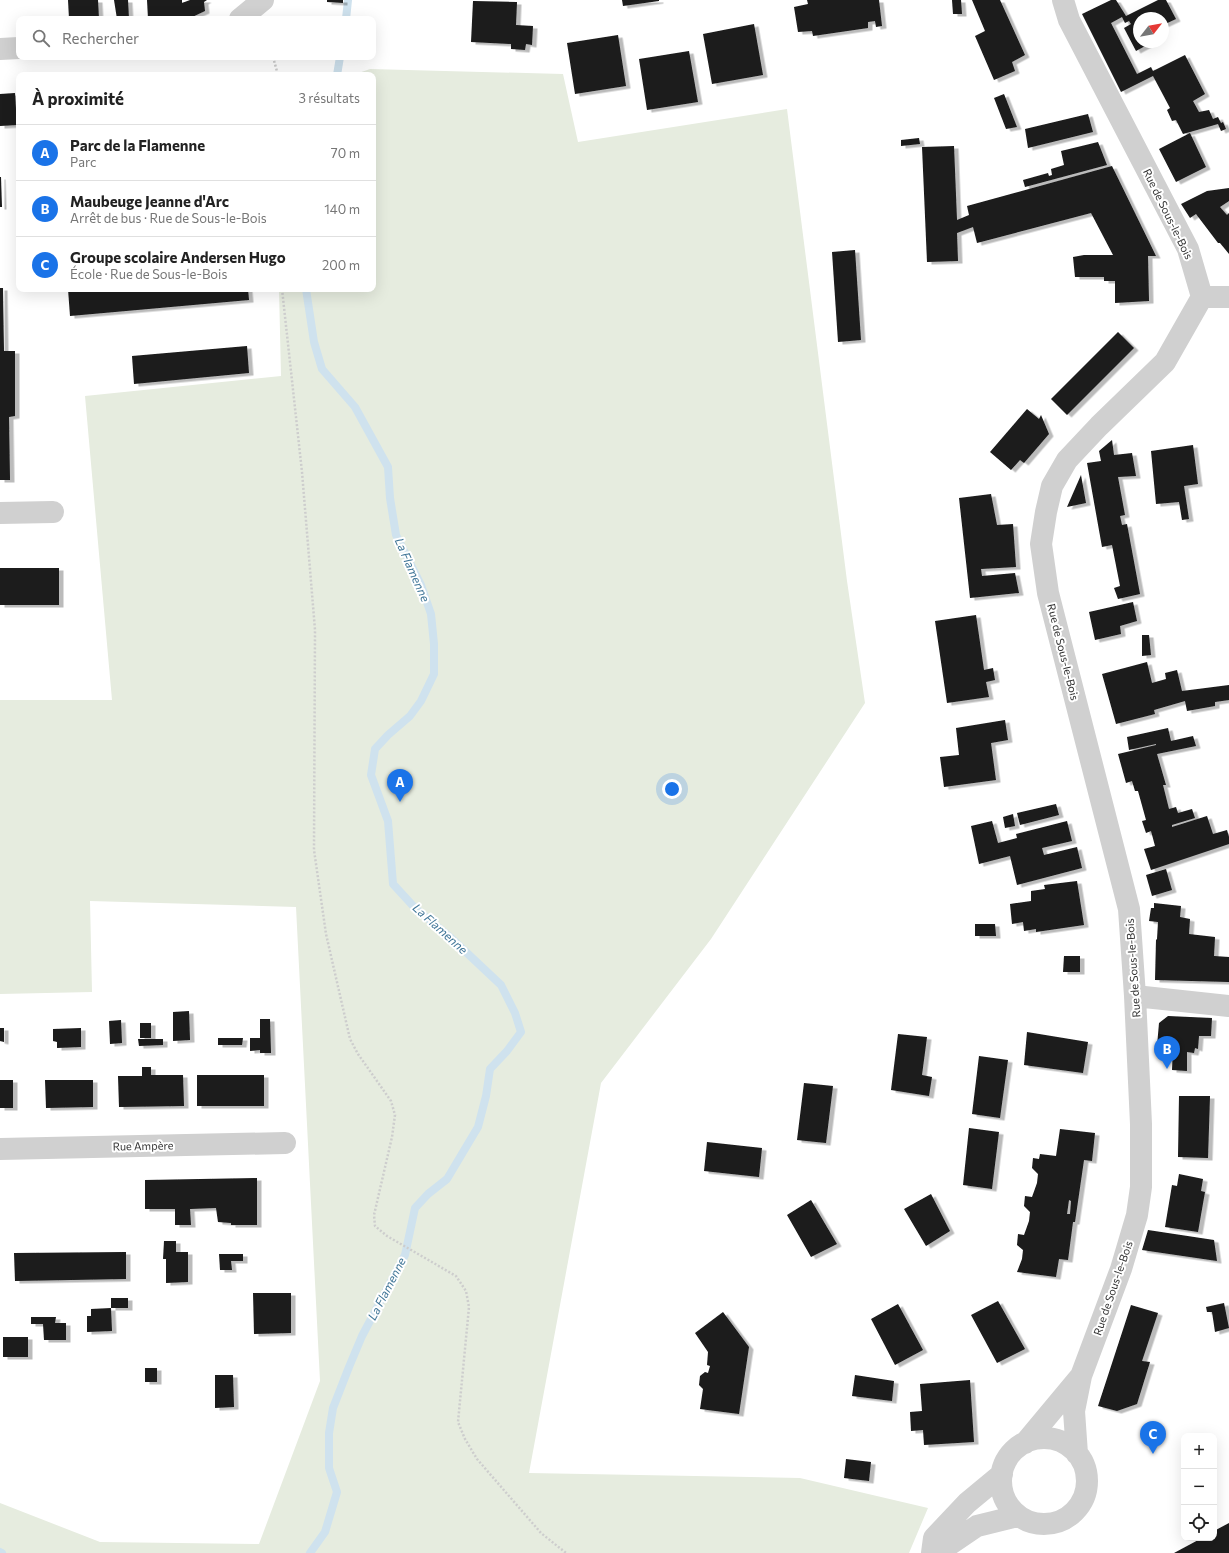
<!DOCTYPE html>
<html lang="fr">
<head>
<meta charset="utf-8">
<style>
	body { margin:0; font-family:Commissioner,sans-serif; background:#f6f6f6; color:#222 }
	.controls { position:absolute; right:12px; bottom:12px; display:grid; overflow:hidden; border-radius:8px; box-shadow:0 4px 16px #0002 }
	.controls button { width:36px; height:36px; display:grid; place-items:center; padding:0; border:0; border-bottom:1px solid #e0e0e0; background:#fff; color:#222; font:20px sans-serif }
	.compass { position:absolute; left:1133px; top:12px; width:36px; height:36px; border-radius:50%; background:#fff; box-shadow:0 4px 16px #0002; rotate:59deg }
	.you { position:absolute; left:672px; top:789px; width:14px; height:14px; margin:-10px; border:3px solid #fff; border-radius:50%; background:#1a73e8; box-shadow:0 0 0 6px #1a73e833 }
	.badge { display:grid; place-items:center; width:26px; height:26px; border-radius:50%; background:#1a73e8; color:#fff; font-size:13px; font-weight:700 }
	.pin { position:absolute; translate:-50% -33px; filter:drop-shadow(0 1px 2px #0008) }
	.pin::after { content:''; position:absolute; top:21px; width:14px; height:12px; background:inherit; clip-path:polygon(0 0,100% 0,50% 100%) }
	.list { margin:0; padding:0; list-style:none }
	h2 { display:flex; justify-content:space-between; align-items:center; height:52px; margin:0; padding:0 16px; font-size:17px }
	h2 small { font-size:13px; font-weight:400; color:#767676 }
	.list li { display:grid; grid-template-columns:26px 1fr auto; gap:12px; align-items:center; box-sizing:border-box; height:56px; padding:0 16px; border-top:1px solid #e0e0e0 }
	.list b { display:block; font-size:15px; white-space:nowrap }
	.list p { margin:0; font-size:13px; white-space:nowrap; color:#767676 }
	.list em { font-size:13px; font-style:normal; color:#767676 }
	.icon { flex:none; width:22px; height:22px; fill:none; stroke:currentColor; stroke-width:2; stroke-linecap:round; stroke-linejoin:round }
	.map { position:relative; flex:none; width:1229px; height:1553px; overflow:hidden }
	.search { position:absolute; background:#fff; box-shadow:0 4px 16px #0002; left:16px; top:16px; width:360px; height:44px; display:flex; align-items:center; gap:10px; box-sizing:border-box; padding:0 14px; border-radius:8px; color:#767676; font-size:15px }
	.panel { position:absolute; background:#fff; box-shadow:0 4px 16px #0002; left:16px; top:72px; width:360px; height:220px; border-radius:8px }
	.map>svg:first-child { display:block }
	.green { fill:#e6ecdf }
	.lines { fill:none; stroke-linecap:round; stroke-linejoin:round }
	.stream { stroke:#cfe2ee; stroke-width:8 }
	.building { fill:#1a1a1a; fill-rule:evenodd; filter:url(#shadow) }
	.path { stroke:#cdcdcd; stroke-width:2.5; stroke-dasharray:2 2; stroke-linecap:butt }
	.minor { stroke:#d0d0d0; stroke-width:22 }
	.labels { text-anchor:middle; stroke-width:4; stroke-linejoin:round; paint-order:stroke }
	.street-label { font-size:11px; fill:#333; stroke:#fff }
	.water-label { font-size:12px; font-style:italic; fill:#3f7597; stroke:#fff }
</style>
</head>
<body>
<div class="map">
<svg width="1229" height="1553" viewBox="0 0 1229 1553">
	<defs>
		<filter id="shadow"><feDropShadow dx="4.5" dy="2.5" stdDeviation="0" flood-color="#0004"/></filter>
	</defs>
	<rect width="100%" height="100%" fill="#fff"/>
	<!-- green -->
	<path class="green" d="M370,69L563,74L578,142L787,109L847,581L865,703L711,939L601,1083L529,1473L800,1478L928,1508L909,1553H0V1503L100,1542L259,1544L320,1381L296,907L90,901L92,992L0,994V700H112L85,396L281,376L279,289H373V75H353Z"/>
	<g class="lines">
		<!-- stream -->
		<path class="stream" d="M346,19L348,0
			M337,75L340,57
			M306,289L314,342L322,369L355,407L388,467L390,498L396,535L421,585L431,614L434,644V674L421,701L410,716L388,735L375,749L371,775L388,821L393,884L415,908L450,937L501,985L515,1013L521,1032L507,1051L490,1069L486,1096L478,1127L447,1179L428,1194L415,1208L405,1255L362,1336L349,1367L333,1408L329,1433V1468L337,1492L325,1532L310,1553
			M0,1552L2,1553"/>
	</g>
	<!-- building -->
	<path class="building" d="M68,0H98L99,19H69Z
		M114,0H128L129,19H117Z
		M147,0H182V3L190,0H207L204,2L205,11L188,19H148Z
		M327,0H343V3L327,2Z
		M622,0H659V1L623,6Z
		M807,0H879L882,26L876,27L875,21L868,22V28L813,36L812,31L798,32L794,7L808,4Z
		M952,0H961L962,14H953Z
		M972,0H1000L1025,55L1012,62L1015,71L994,80L975,36L985,31Z
		M1111,0H1116L1126,16L1158,0H1166L1176,19L1163,25V18H1139V42H1145L1147,45L1136,51L1124,28L1131,24L1129,21L1125,23L1122,17L1111,23L1137,74L1151,67L1153,71L1185,55L1205,94L1193,101L1199,112L1209,110L1213,119L1218,117L1221,123L1223,122L1226,129L1221,131L1218,124L1183,134L1176,120L1172,121L1167,110L1170,108L1153,76L1121,92L1082,14Z
		M473,1L517,2L516,25L533,26L532,45L526,44L525,50L511,49V44L471,42Z
		M754,24L763,75L712,84L703,34Z
		M618,35L626,86L575,94L567,43Z
		M689,51L698,102L647,110L639,59Z
		M15,93L17,125L0,126V94Z
		M1004,94L1017,127L1006,129L994,98Z
		M1088,114L1093,132L1028,148L1025,129Z
		M1190,133L1206,167L1176,182L1159,149Z
		M919,138L920,144L901,146V140Z
		M1098,142L1107,165L1025,187L1023,180L1048,173L1049,176L1052,175L1051,169L1064,165L1061,151Z
		M954,146L957,220L969,215L967,206L1112,166L1156,256H1148L1149,301L1115,303V281H1104V277H1075L1073,257L1084,255H1113L1091,213L977,243L973,227L957,233L958,261L927,262L922,147Z
		M0,177H1L2,207H0Z
		M1229,188V201L1220,207L1227,215L1229,213V254L1220,243H1218L1196,214L1190,218L1181,204L1207,191Z
		M855,250L861,340L838,342L832,252Z
		M0,288H3L4,351H15V416L9,417L10,480H0Z
		M68,289H248L249,300L70,316Z
		M1118,332L1134,348L1067,415L1051,399Z
		M247,346L249,373L134,384L132,356Z
		M1027,409L1039,419L1041,415L1049,434L1024,463L1020,460L1011,470L990,452Z
		M1112,440L1114,455L1132,453L1136,476L1118,477L1125,515L1120,516L1122,525L1127,524L1140,594L1118,599L1114,588L1120,586L1112,545L1102,547L1087,463L1101,461L1099,451Z
		M1193,445L1198,484L1184,486L1189,519L1182,520L1179,502L1156,504L1151,451Z
		M1081,475L1086,503L1067,507Z
		M991,494L997,525L1013,524L1016,567L981,569L982,576L1015,573L1019,593L970,598L959,498Z
		M0,568H59V605H0Z
		M1133,602L1137,621L1120,626L1121,634L1095,640L1089,612Z
		M976,615L984,670L993,668L995,680L986,682L989,697L947,703L935,621Z
		M1142,635H1149L1151,655L1142,656Z
		M1147,662L1152,683L1166,679L1165,673L1177,670L1182,691L1229,685V700L1215,702V706L1187,711L1185,701L1154,710L1155,714L1116,724L1102,674Z
		M1005,720L1008,740L991,743L996,780L944,787L940,757L959,755L956,728Z
		M1168,728L1171,741L1193,736L1196,746L1157,754L1166,785H1163L1169,809L1176,807L1178,813L1192,809L1195,818L1172,825V827L1207,816L1213,834L1227,830L1229,837V844L1151,870L1144,849L1155,846L1151,831L1146,833L1142,821L1146,820L1138,791H1135L1132,781L1126,783L1118,754L1156,745V744L1129,750L1127,737Z
		M1056,804L1059,815L1020,825L1017,813Z
		M1013,814L1015,826L1005,828L1003,817Z
		M992,821L998,843L1017,838L1016,834L1067,821L1072,841L1042,848L1044,855L1077,847L1082,868L1017,885L1010,856L979,864L971,826Z
		M1166,869L1172,890L1152,896L1146,875Z
		M1077,881L1084,925L1036,932V929L1024,931L1023,922L1012,924L1010,904L1031,901V891L1045,889L1044,885Z
		M1154,903L1181,906L1180,917L1190,919L1189,934L1215,937L1214,956L1229,957V982L1155,980L1156,940L1157,939L1158,922L1149,921L1151,908H1154Z
		M975,924H995L996,936H975Z
		M1064,956H1080V972H1063Z
		M189,1011L190,1040L173,1041V1012Z
		M1168,1016L1212,1018L1211,1036H1199L1198,1049L1195,1048L1194,1053L1187,1052V1071L1172,1070L1173,1047L1157,1046L1159,1023Z
		M260,1019H270L271,1053H260V1050L250,1051V1038H260Z
		M121,1020L122,1043L110,1044L109,1021Z
		M140,1023H151V1038H140Z
		M0,1028H4V1042L0,1041Z
		M81,1028V1047L57,1048V1042L53,1041V1029Z
		M1027,1032L1088,1042L1083,1073L1024,1065Z
		M898,1034L927,1037L922,1075L932,1077L929,1096L891,1090Z
		M218,1038H243L242,1045H218Z
		M138,1039H163V1045L139,1046Z
		M979,1056L1008,1060L1000,1118L972,1114Z
		M142,1067H151V1075H183L184,1106L119,1107L118,1076H142Z
		M197,1075H264V1106H197Z
		M0,1080H13V1108H0Z
		M45,1080H93V1107L46,1108Z
		M804,1083L833,1086L826,1143L797,1140Z
		M1179,1096H1210L1208,1158L1178,1157Z
		M969,1128L999,1132L992,1189L963,1185Z
		M1060,1129L1095,1133L1092,1161L1084,1160L1075,1222H1073L1068,1260L1059,1259L1056,1277L1017,1272L1022,1259L1023,1250L1017,1245L1018,1234L1024,1235L1029,1221L1030,1212L1024,1206L1025,1196L1032,1197L1037,1183L1038,1174L1032,1168L1033,1158L1039,1159L1040,1154L1056,1156ZM1069,1200L1071,1201L1070,1214H1067Z
		M707,1142L762,1148L759,1177L704,1171Z
		M1179,1174L1203,1179L1201,1191L1205,1192L1198,1232L1165,1227L1172,1185L1177,1186Z
		M257,1178V1225H231V1223L218,1222L216,1208L190,1209L191,1225H175V1209H145V1180Z
		M931,1194L950,1231L926,1246L904,1209Z
		M811,1200L837,1244L811,1257L787,1215Z
		M1148,1230L1214,1240L1217,1261L1142,1250Z
		M164,1241H176V1252H188V1282L166,1283V1259H163Z
		M126,1252V1279L15,1281L14,1253Z
		M219,1254H243V1261H231L232,1270H220Z
		M253,1293H291V1333L254,1334Z
		M111,1298H128V1308H111Z
		M998,1301L1025,1349L997,1363L971,1315Z
		M1224,1303L1229,1328L1215,1332L1212,1312H1207L1206,1307Z
		M898,1304L923,1350L895,1365L871,1319Z
		M1131,1305L1158,1313L1142,1361L1150,1362L1137,1404L1117,1411L1098,1406Z
		M111,1308L112,1331L87,1332V1316H91V1309Z
		M723,1312L749,1347L739,1414L700,1409L703,1389L699,1385L700,1376L705,1372L708,1373L710,1366L707,1365L708,1352L695,1333Z
		M31,1317H56L55,1323H66V1340H44L43,1324H31Z
		M3,1337H28V1357H3Z
		M145,1368H157V1382H145Z
		M215,1375H233L234,1407L215,1408Z
		M855,1375L894,1381L892,1401L852,1396Z
		M970,1380L974,1442L924,1445L923,1430L911,1431L910,1412L922,1411L920,1384Z
		M846,1459L871,1462L869,1481L844,1478Z
		M1229,1523V1553H1174L1202,1538H1214V1531Z"/>
	<g class="lines">
		<!-- path -->
		<path class="path" d="M273,57L278,75
			M282,289L302,472L315,630L314,850L326,934L350,1039L358,1054L391,1101L395,1115L392,1137L374,1215L375,1226L387,1236L456,1276L466,1291L469,1307L458,1422L465,1439L477,1459L541,1533L566,1553"/>
		<!-- minor -->
		<path class="minor" d="M1063,0L1069,20L1188,249L1202,297L1165,362L1099,426L1067,460L1052,486L1046,512L1041,544L1048,593L1129,909L1135,996L1141,1124V1187L1137,1215L1121,1269L1081,1376L1074,1411L1077,1454
			M240,19L263,0
			M0,49L19,48
			M1202,297H1229
			M0,513L53,512
			M1135,996L1229,1006
			M0,1149L285,1143
			M1001 1481a43 43 0 1 1 86 0a43 43 0 1 1-86 0Z
			M1025,1443L1080,1377
			M932,1553L934,1538L967,1503L1002,1474
			M937,1553L977,1526L1018,1516"/>
	</g>
	<g class="labels">
		<!-- street labels -->
		<g class="street-label">
			<text transform="translate(1168 214) rotate(64)" y="4">Rue de Sous-le-Bois</text>
			<text transform="translate(1063 652) rotate(76)" y="4">Rue de Sous-le-Bois</text>
			<text transform="translate(1133 968) rotate(-94)" y="4">Rue de Sous-le-Bois</text>
			<text transform="translate(143 1146) rotate(-1)" y="4">Rue Ampère</text>
			<text transform="translate(1113 1288) rotate(-71)" y="4">Rue de Sous-le-Bois</text>
		</g>
		<!-- water labels -->
		<g class="water-label">
			<text transform="translate(412 570) rotate(66)" y="4">La Flamenne</text>
			<text transform="translate(440 929) rotate(42)" y="4">La Flamenne</text>
			<text transform="translate(387 1289) rotate(-63)" y="4">La Flamenne</text>
		</g>
	</g>
</svg>
<div class="controls">
<button>+</button>
<button>−</button>
<button><svg class="icon" aria-label="locate" viewBox="0 0 24 24"><circle cx="12" cy="12" r="6"/><path d="M12 2v4M12 18v4M2 12h4M18 12h4"/></svg></button>
</div>
<svg class="compass" viewBox="-18 -18 36 36"><path d="M0-13l5 13h-10z" fill="#e53935"/><path d="M0 13l5-13h-10z" fill="#767676"/></svg>
<div class="you"></div>
<div class="pin badge" style="left:400px;top:802px">A</div>
<div class="pin badge" style="left:1167px;top:1069px">B</div>
<div class="pin badge" style="left:1153px;top:1454px">C</div>
<div class="search"><svg class="icon" aria-label="search" viewBox="0 0 24 24"><circle cx="10" cy="10" r="6"/><path d="M15 15l6 6"/></svg>Rechercher</div>
<section class="panel">
<h2>À proximité<small>3 résultats</small></h2>
<ul class="list">
<li><span class="badge">A</span><div><b>Parc de la Flamenne</b><p>Parc</p></div><em>70 m</em></li>
<li><span class="badge">B</span><div><b>Maubeuge Jeanne d'Arc</b><p>Arrêt de bus · Rue de Sous-le-Bois</p></div><em>140 m</em></li>
<li><span class="badge">C</span><div><b>Groupe scolaire Andersen Hugo</b><p>École · Rue de Sous-le-Bois</p></div><em>200 m</em></li>
</ul>
</section>
</div>
</body>
</html>
